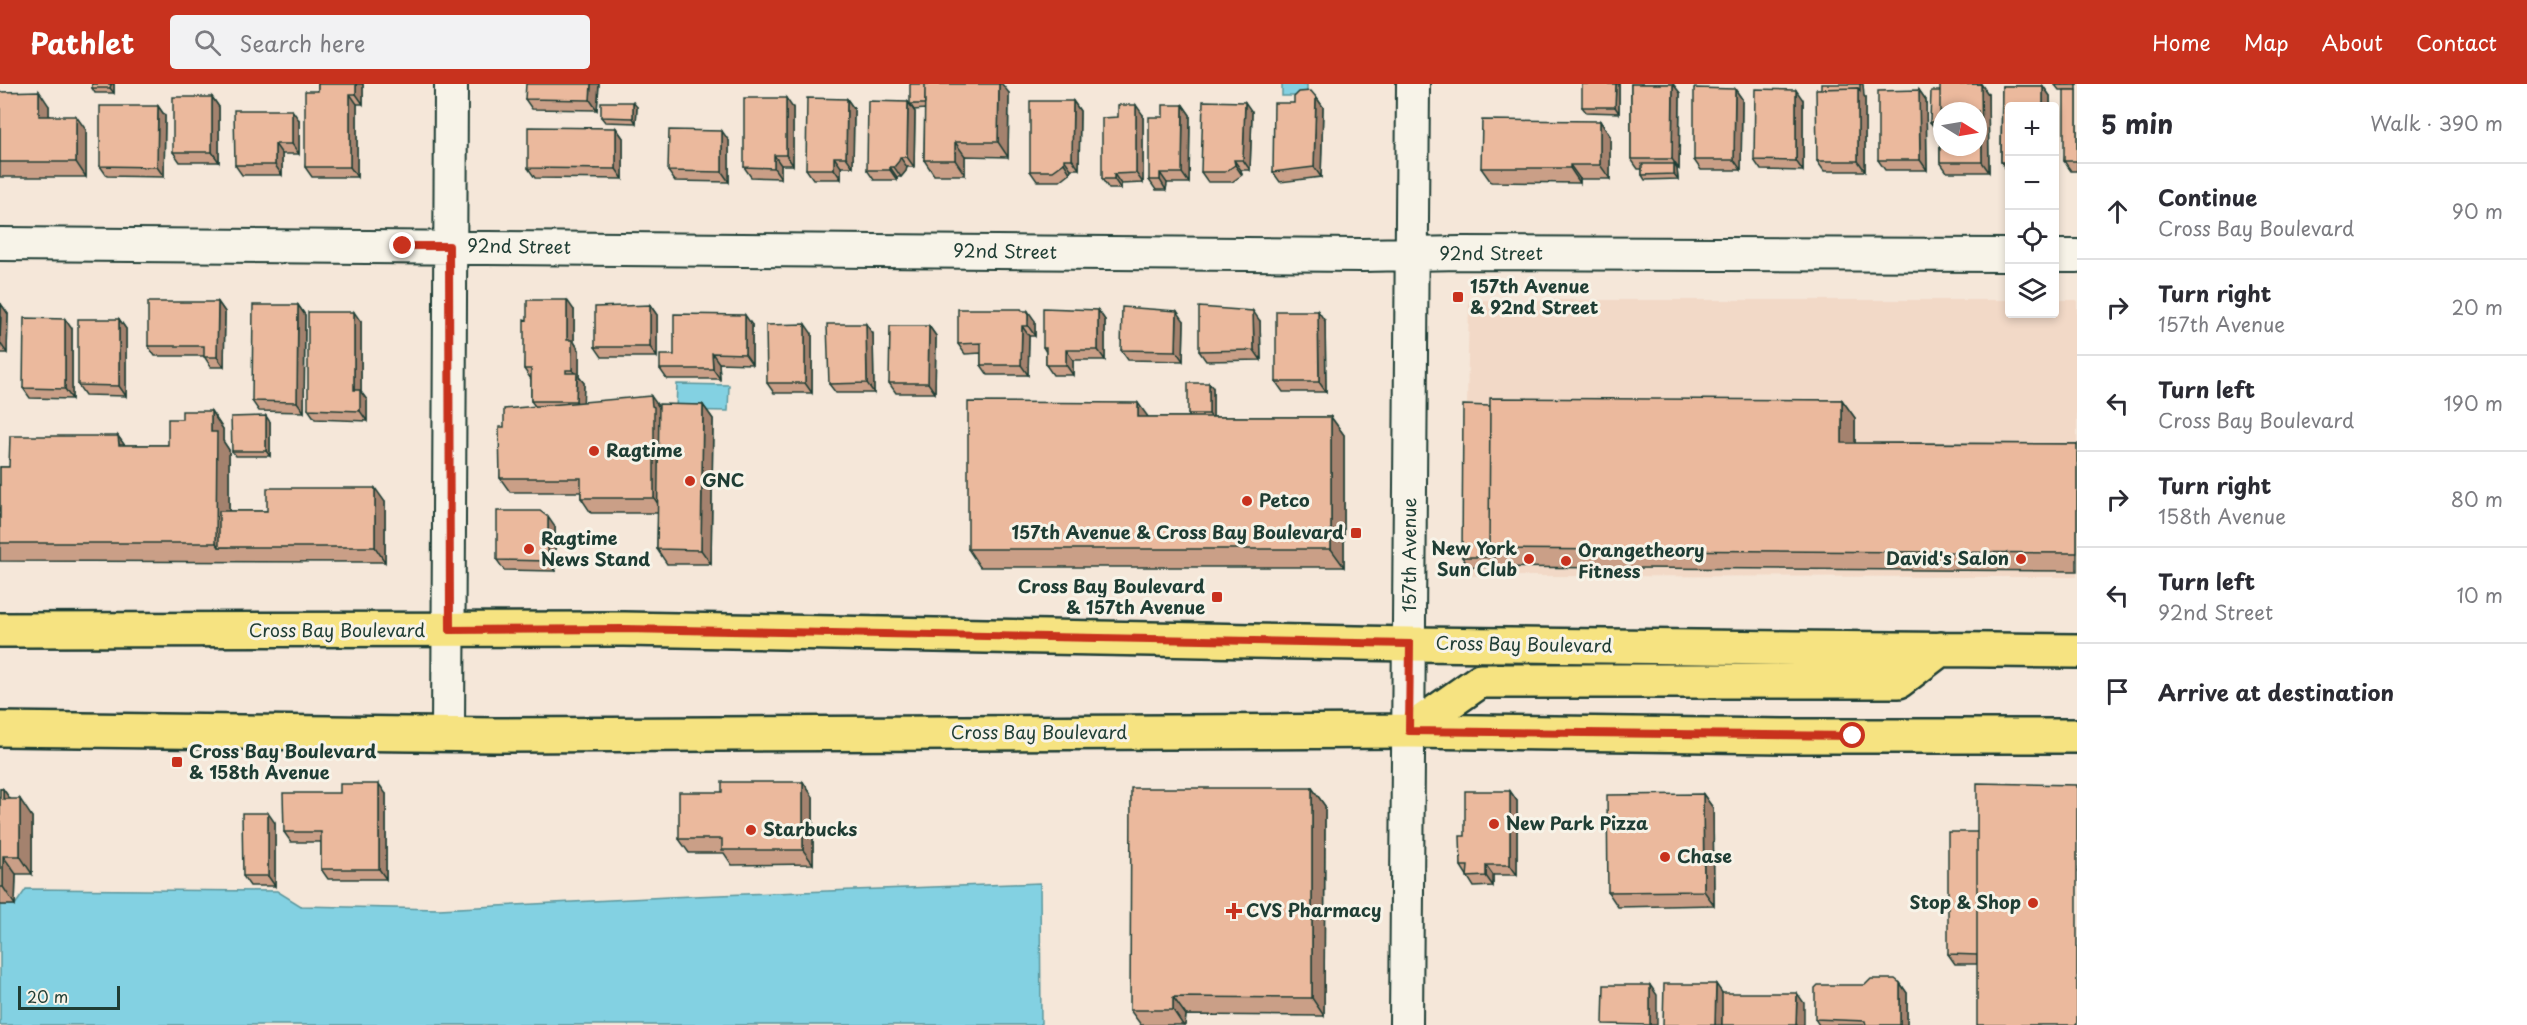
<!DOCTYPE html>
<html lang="en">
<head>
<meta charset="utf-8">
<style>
	body { margin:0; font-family:"Playpen Sans",sans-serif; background:#f2f2f3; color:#2b2b33 }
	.controls { position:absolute; right:18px; top:18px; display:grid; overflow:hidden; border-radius:6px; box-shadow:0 3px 9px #0003 }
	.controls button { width:54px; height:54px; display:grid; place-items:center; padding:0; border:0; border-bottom:2px solid #e1e1e2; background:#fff; color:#2b2b33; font:30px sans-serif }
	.compass { position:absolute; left:1933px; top:18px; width:54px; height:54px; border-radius:50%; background:#fff; box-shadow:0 3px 9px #0003; rotate:101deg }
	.scale { position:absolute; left:18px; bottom:15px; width:102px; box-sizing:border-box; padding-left:6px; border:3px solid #1f3d34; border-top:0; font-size:16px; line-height:21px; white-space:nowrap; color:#1f3d34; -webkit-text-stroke:4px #f7f3e8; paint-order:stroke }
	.stop { position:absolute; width:18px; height:18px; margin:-14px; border:4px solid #c8321e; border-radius:50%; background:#fff }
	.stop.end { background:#c8321e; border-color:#fff; box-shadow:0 2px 6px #0008 }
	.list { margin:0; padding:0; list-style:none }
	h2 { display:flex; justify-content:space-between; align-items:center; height:78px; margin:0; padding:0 24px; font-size:26px }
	h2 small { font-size:20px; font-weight:400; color:#7c7c81 }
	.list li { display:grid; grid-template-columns:39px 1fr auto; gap:18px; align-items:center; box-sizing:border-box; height:96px; padding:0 24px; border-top:2px solid #e1e1e2 }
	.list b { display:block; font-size:22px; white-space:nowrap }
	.list p { margin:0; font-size:20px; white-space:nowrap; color:#7c7c81 }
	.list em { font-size:20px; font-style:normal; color:#7c7c81 }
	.icon { flex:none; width:33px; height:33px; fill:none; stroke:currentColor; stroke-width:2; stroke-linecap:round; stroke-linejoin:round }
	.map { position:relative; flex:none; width:2077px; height:941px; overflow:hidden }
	header { display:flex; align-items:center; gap:36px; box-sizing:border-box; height:84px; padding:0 30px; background:#c8321e; color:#fff }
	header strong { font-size:28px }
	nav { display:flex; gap:33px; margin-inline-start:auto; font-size:21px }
	.search { width:420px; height:54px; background:#f2f2f3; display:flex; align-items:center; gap:15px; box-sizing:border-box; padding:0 21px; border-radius:6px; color:#7c7c81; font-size:22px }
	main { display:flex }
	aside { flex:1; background:#fff }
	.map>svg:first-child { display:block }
	.built { fill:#f2d9c7 }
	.water { fill:#83d1e2; stroke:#5b969c; stroke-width:1.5 }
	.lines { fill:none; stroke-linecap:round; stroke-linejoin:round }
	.minor-casing { stroke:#1f3d34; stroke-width:36 }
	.primary-casing { stroke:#1f3d34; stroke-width:38 }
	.minor { stroke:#f7f3e8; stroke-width:32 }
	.primary { stroke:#f6e381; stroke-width:33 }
	.wall { fill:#ca9f87; stroke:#1f3d34; stroke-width:1.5 }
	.shaded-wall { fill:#a4826e; stroke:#1f3d34; stroke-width:1.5 }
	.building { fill:#ebb99d; stroke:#1f3d34; stroke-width:1.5; fill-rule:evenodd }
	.route { stroke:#c8321e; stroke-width:8 }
	.poi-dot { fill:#c8321e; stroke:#f7f3e8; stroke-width:2 }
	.labels { text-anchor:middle; stroke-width:6; stroke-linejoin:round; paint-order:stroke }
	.street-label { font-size:18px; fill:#1f3d34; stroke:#f7f3e8 }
	.poi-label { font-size:18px; font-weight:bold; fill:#1f3d34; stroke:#f7f3e8; text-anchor:start }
</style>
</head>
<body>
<header>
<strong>Pathlet</strong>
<div class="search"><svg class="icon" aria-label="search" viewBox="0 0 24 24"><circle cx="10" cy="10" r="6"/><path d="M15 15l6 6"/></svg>Search here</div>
<nav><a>Home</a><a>Map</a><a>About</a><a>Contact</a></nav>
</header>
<main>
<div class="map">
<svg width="2077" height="941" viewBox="0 0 2077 941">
	<rect width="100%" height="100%" fill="#f5e7d9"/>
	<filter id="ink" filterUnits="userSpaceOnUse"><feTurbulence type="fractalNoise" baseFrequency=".0167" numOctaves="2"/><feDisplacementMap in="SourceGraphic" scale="12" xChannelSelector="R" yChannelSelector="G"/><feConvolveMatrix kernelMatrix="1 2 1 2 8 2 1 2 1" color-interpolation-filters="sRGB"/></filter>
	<g filter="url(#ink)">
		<!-- built -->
		<path class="built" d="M1469,216H2009L2010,230H2054L2055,216H2077V493L1464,492Z"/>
		<!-- water -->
		<path class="water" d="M1282,0H1307V12H1282Z
			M677,300L729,301L728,327L676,326Z
			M1040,799L1041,941H0V821H15L26,805L277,807L301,822L439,825L668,813Z"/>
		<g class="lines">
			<!-- minor casing -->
			<g class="minor-casing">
				<path id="minor" d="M0,160L1362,171L1461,169L2010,171
					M2054,172H2077
					M448,650L451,0
					M1406,941L1413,0"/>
			</g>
			<!-- primary casing -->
			<g class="primary-casing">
				<path id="primary" d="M0,546L624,545L1410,560L2077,567
					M0,645L495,651L1409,647L1783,652H2077
					M1409,647L1480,597H1899L1941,565"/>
			</g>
			<!-- minor -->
			<use href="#minor" class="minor"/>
			<!-- primary -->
			<use href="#primary" class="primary"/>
		</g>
		<!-- wall -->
		<path class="wall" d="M92,0H114V9H95L92,4Z
			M318,0H363V20H357V93H312L305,83L318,7Z
			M599,0L597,26L532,25L525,15Z
			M1619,0V29L1586,28L1582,23Z
			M1631,0H1673L1680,9L1679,85H1677L1678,95L1645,96L1642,91V85H1638L1631,75Z
			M1981,0L1988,10L1989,88H1947L1940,78V43H1934L1930,38L1940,7Z
			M2077,0V87H2071L2064,77L2074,6H2059L2055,1Z
			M2002,2H2043L2050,12V22H2010V88H2008L2001,78Z
			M1735,5L1742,15L1741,86H1701L1694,76Z
			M1919,6L1926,16L1927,86H1885L1878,76Z
			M0,8L49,22V32L86,46V93H0Z
			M1009,9L1008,73L965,72V91H934L924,76L925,25L914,26L910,20Z
			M1864,12L1865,14V87H1824L1817,77Z
			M212,13L219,23V78H180L173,68Z
			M1316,13L1323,23L1321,93L1280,98L1273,88L1294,19Z
			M847,15L854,25L853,83H841V95H813L806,85Z
			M1803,16V87L1761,86L1754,76Z
			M1073,17L1080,27L1079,85H1071L1070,89L1060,97H1037L1030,87Z
			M908,18L915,28L914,83H907L906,87L901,93H897V96H874L867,86Z
			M1183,21L1190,31L1189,99H1167L1166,106H1156L1149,96L1163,33Z
			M158,22L165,32L164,93L107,92L100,82Z
			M637,23L636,39L605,38L601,33Z
			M793,24V81H781V94L751,93L744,83Z
			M1252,28L1250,86H1241L1242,91L1232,98H1208L1201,88Z
			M1143,31V99L1121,100V105H1109L1102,95L1118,33Z
			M299,36V70H282V91H242L235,81Z
			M1600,37L1610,52V95H1580V99L1491,98L1481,84Z
			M616,44L623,54V95L535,94L528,84Z
			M729,57V98L675,97L668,87Z
			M218,218L225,228L224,283H211L204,272H155L148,262Z
			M0,220H1L8,230L7,269H0Z
			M298,221L305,231L304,328L259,327L252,317Z
			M650,221L657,231V273H602L595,263Z
			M574,226V258L579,266V293L584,299L583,318L659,323L703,321L713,335L711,480H667L657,465L658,429H591L581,414V408H510L500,394L504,343L535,322L531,317V295L524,285L527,236Z
			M1098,226L1105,236V276H1073V291H1053L1046,281V268L1043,263Z
			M1023,227L1035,237V252H1029L1028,291H988L981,281V269L965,270L958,260Z
			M119,235L126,245V312L85,311L78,301Z
			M1184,237L1183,277L1128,276L1121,266Z
			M1260,237L1261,276L1206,277L1199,267Z
			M1325,237L1326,308H1283L1276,298Z
			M361,238V308L367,316V337L315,335L308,325Z
			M752,241V280L719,279L720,295H667L660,285L674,271Z
			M929,242L936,252L935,309H896L889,299Z
			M72,245V315L30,314L23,304Z
			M812,250V309H774L767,299Z
			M873,250L874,309H836L829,300Z
			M1213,304V333H1331L1344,351V483H980L968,465L1148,333H1190L1188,330Z
			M1842,316L1855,334V359L2077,360V487L1469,483L1462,473L1490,322Z
			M211,327L223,345V357L229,366V427H267L385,418V478L0,477V383H9L118,352L124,361H168L182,335Z
			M270,338V372H236L232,367Z
			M555,443V487L504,486L497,476Z
			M803,698L813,713V780L732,781L724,769H689L679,755Z
			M1312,704L1325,722L1324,932L1186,931L1185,941H1141L1130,926Z
			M0,705H3L10,715L32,733V790H16L15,821H0Z
			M1510,707L1517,717V791H1493V802L1474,803L1461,782L1465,752Z
			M386,710V795H328L321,785V758H291L284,748Z
			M1703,710L1713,724L1714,821L1618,823L1608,808Z
			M275,739V802H250L243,792Z
			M1977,748V880H1955L1948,870Z
			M1900,899L1907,909V941H1819L1815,935L1865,901Z"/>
		<!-- shaded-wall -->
		<path class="shaded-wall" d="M111,0H114V9L110,4Z
			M356,0H363V20L356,10Z
			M591,0H599L597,26L590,16Z
			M999,0H1002L1009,9L1008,73L998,58Z
			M1616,0H1619V29L1615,23Z
			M1673,0L1680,9L1679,85L1672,75Z
			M1860,0H1863L1864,12L1865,14V87L1858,77V4Z
			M1981,0L1988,10L1989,88L1982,78Z
			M2043,2L2050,12V22H2043Z
			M1735,5L1742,15L1741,86L1734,76Z
			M1796,6L1803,16V87L1796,77Z
			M1919,6L1926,16L1927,86L1920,76Z
			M39,7L49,22V46L39,32Z
			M350,10L357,20V93L350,83Z
			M212,13L219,23V78L212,68Z
			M1316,13L1323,23L1321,93L1314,83Z
			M786,14L793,24V81L786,71Z
			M847,15L854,25L853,83L846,73Z
			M1073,17L1080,27L1079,85L1072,75Z
			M633,18L637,23L636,39L633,34Z
			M908,18L915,28L914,83L907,73Z
			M1245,18L1252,28L1250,86L1243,76Z
			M1136,21L1143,31V99L1136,89Z
			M1183,21L1190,31L1189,99L1182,89Z
			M158,22L165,32L164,93L157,83Z
			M292,26L299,36V70L292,60Z
			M76,32L86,46V93L76,78Z
			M1600,37L1610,52V95L1600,81Z
			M616,44L623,54V95L616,85Z
			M722,47L729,57V98L722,88Z
			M955,58L965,72V91L955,76Z
			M275,60L282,70V91L275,81Z
			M774,71L781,81V94L774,84Z
			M834,73L841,83V95L834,85Z
			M900,73L907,83L906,87L901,93L894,83Z
			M1064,75L1071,85L1070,89L1064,79Z
			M1234,76L1241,86L1242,91L1235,81Z
			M1674,80L1677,85L1678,95L1674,90Z
			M1570,81L1580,95V99L1570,84Z
			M890,83L897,93V96L890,86Z
			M1160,89L1167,99L1166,106L1160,96Z
			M1114,90L1121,100V105L1114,95Z
			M567,216L574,226V258L579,266V293L584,299L583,327L576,317L577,292L572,286L567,256Z
			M218,218L225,228L224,283L217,273Z
			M1,220L8,230L7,269L0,259Z
			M298,221L305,231L304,328L297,318Z
			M650,221L657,231V273L650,263Z
			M1021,225L1028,235V227L1035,237V252L1028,242L1022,227Z
			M1098,226L1105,236V276L1098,266Z
			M1177,227L1184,237L1183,277L1176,267Z
			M1253,227L1260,237L1261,276L1254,266Z
			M1318,227L1325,237L1326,308L1319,298Z
			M354,228L361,238V308L367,316V337L360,327L354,306Z
			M745,231L752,241V280L745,270Z
			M65,235L72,245V315L65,305Z
			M119,235L126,245V312L119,302Z
			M805,240L812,250V309L805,299Z
			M866,240L873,250L874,309L867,299Z
			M929,242L936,252L935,309L928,299Z
			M1022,242L1029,252L1028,291L1021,281Z
			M1066,266L1073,276V291L1066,281Z
			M712,269L719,279L720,295L713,285Z
			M1209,299L1213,304V335L1209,330Z
			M651,312L661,326L664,429L654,414Z
			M1842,316L1855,334V377L1842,359Z
			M1138,319L1151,337L1138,333Z
			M703,321L713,335L711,480L701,466Z
			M211,327L223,345V357L229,366V463H219L216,459L211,348Z
			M266,332L270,338V372L266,367Z
			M1331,333L1344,351V483L1331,465Z
			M118,352L131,370L119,361Z
			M375,404L385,418V478L375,463Z
			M548,433L555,443V487L548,477Z
			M803,698L813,713V780L803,766Z
			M379,700L386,710V795L379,785Z
			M1312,704L1325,722L1324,932L1312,914Z
			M3,705L16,723L3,715Z
			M1510,707L1517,717V791L1510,781Z
			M1703,710L1713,724L1714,821L1704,807Z
			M20,715L32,733V790L20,772Z
			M268,729L275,739V802L268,792Z
			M3,772L16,790L15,821L3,803Z
			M1486,781L1493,791V802L1486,792Z
			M1900,899L1907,909V941H1900Z
			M1716,900L1723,910L1722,941H1715Z
			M1650,901L1657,911V941H1650Z
			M1797,909L1804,919V941H1796Z
			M1173,913L1186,931L1185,941H1183L1173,926Z"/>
		<!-- building -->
		<path class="building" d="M92,0H111L110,4H92Z
			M318,0H356V10H350V83H305V7H318Z
			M526,0H591L590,16L525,15Z
			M910,0H925V20H910Z
			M925,0H999L998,58H955V76H924Z
			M1582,0H1616L1615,23H1582Z
			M1631,0H1673L1672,75H1631Z
			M1821,0H1860V7L1858,4L1821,5Z
			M1981,0L1982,78H1940V1ZM1942,27H1978V63H1942Z
			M2055,0H2077V1H2055Z
			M2002,2H2043V22H2010V78H2001Z
			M1694,4L1735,5L1734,76H1694Z
			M1858,4V77H1817L1816,5Z
			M1755,5L1796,6V77L1754,76Z
			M1919,6L1920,76H1878V7Z
			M2064,6H2077V77H2064Z
			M39,7V32H76V78H0V8Z
			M1311,7L1316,13L1314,83L1273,88L1274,19H1294V13L1299,8Z
			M1931,7H1940V38H1930Z
			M173,13H212V68H173Z
			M744,14H786V71H774V84L744,83Z
			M807,14L847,15L846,73H834V85H806Z
			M868,17L908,18L907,73H900L899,77L894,83H890V86H867Z
			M1030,17H1073L1072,75H1064V79L1053,87H1030Z
			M1203,17L1245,18L1243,76H1234L1235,81L1225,88H1201Z
			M601,18H633V34L601,33Z
			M1118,21H1136V89L1114,90V95H1102V34L1118,33Z
			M1163,21H1183L1182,89H1160V96H1149V33H1163Z
			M100,22H158L157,83L100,82Z
			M234,26H292V60H275V81H235Z
			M1482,36L1600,37V81H1570V84H1481Z
			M528,43L616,44V85L528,84Z
			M669,46L722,47V88L668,87Z
			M1642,80H1674V90L1642,91Z
			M527,216H567V256H572V286H566V289H577L576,317H531V285H524V235L527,236Z
			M148,218H218L217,273H204V262H148Z
			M0,220H1L0,259Z
			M253,221H298L297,318L252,317Z
			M650,221V263H595V223Z
			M1122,223L1177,227L1176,267L1121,266Z
			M1199,223L1253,227L1254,266L1199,267Z
			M1043,224L1098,226V266H1066V281H1046V263H1043Z
			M958,225H1021L1022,227H1028V242H1022L1021,281H981V259L958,260Z
			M1276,227H1318L1319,298H1276Z
			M308,228H354V306H360V327L308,325Z
			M674,230L745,231V270L712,269L713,285H660V271H674Z
			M24,234L65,235V305L23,304Z
			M78,235H119V302L78,301Z
			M805,240V299H767L766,241Z
			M827,240H866L867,299L829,300Z
			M890,242H929L928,299H889Z
			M1188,299H1209V330H1188Z
			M651,312L652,322L654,323V414H581V394H500L499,343H504V325Z
			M1490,314L1842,316V359L2077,360V469L1489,465Z
			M968,318L1138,319V333H1331V465H968Z
			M659,320L703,321L701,466L657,465Z
			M1463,321L1490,322L1489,465L1494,473H1462Z
			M182,327H211V348H217L216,459H0V383H9L10,352H118L119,361H168V335H182Z
			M266,332V367H232L231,333Z
			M267,404H375V463H219V427H267Z
			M497,427H540L548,433V477L497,476Z
			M722,698H803V766H722V755H679V708H722Z
			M1977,699L2077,701V941H1977Z
			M340,700H379V785H321V748H284L283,709H340Z
			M1131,704H1312V914L1173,913V926H1130Z
			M0,705H3V715H20V772H3V803H0Z
			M1465,707H1510V781H1486V792L1467,793L1468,782H1461L1460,752H1465Z
			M1703,710L1704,807L1608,808L1607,711Z
			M242,729H268V792H243Z
			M1948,748H1977V871L1948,870Z
			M1871,895H1895L1900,899V941H1866L1865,937L1815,935V904L1818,901H1865Z
			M1664,900H1716L1715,941H1663Z
			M1604,901H1650V941L1603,940Z
			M1722,909H1797L1796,941H1722Z"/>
	</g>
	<g class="lines" filter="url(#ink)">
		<!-- route -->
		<path class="route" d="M403,162H449L450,546L624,545L1410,560L1409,647L1853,652"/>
	</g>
	<!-- markers -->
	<g class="poi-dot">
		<rect x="1452" y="207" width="12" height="12" rx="3"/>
		<circle cx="594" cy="367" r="6"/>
		<circle cx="690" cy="397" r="6"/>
		<circle cx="1247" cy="417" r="6"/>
		<rect x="1350" y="443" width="12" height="12" rx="3"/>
		<circle cx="529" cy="465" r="6"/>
		<circle cx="1529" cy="475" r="6"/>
		<circle cx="2021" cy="475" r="6"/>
		<circle cx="1566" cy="477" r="6"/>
		<rect x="1211" y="507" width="12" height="12" rx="3"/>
		<rect x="171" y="672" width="12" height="12" rx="3"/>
		<circle cx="1494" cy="740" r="6"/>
		<circle cx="751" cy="746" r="6"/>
		<circle cx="1665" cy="773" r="6"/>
		<circle cx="2033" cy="819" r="6"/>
		<path d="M1231 818h6v6h6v6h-6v6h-6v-6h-6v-6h6z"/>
	</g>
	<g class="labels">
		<!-- street labels -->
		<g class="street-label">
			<text transform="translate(519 163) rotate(1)" y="6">92nd Street</text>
			<text transform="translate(1005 168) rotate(1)" y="6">92nd Street</text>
			<text x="1491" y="176">92nd Street</text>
			<text transform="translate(1410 471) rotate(-90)" y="6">157th Avenue</text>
			<text x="337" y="553">Cross Bay Boulevard</text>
			<text transform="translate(1524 561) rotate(1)" y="6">Cross Bay Boulevard</text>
			<text x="1039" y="655">Cross Bay Boulevard</text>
		</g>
		<!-- poi labels -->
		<g class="poi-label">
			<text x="1470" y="209">157th Avenue<tspan x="1470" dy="21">&amp; 92nd Street</tspan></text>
			<text x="606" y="373">Ragtime</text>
			<text x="702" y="403">GNC</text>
			<text x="1259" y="423">Petco</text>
			<text x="1344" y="455" text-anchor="end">157th Avenue &amp; Cross Bay Boulevard</text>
			<text x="541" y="461">Ragtime<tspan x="541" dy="21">News Stand</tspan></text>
			<text x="1517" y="471" text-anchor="end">New York<tspan x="1517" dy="21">Sun Club</tspan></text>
			<text x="1578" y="473">Orangetheory<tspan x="1578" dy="21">Fitness</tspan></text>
			<text x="2009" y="481" text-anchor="end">David's Salon</text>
			<text x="1205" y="509" text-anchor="end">Cross Bay Boulevard<tspan x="1205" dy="21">&amp; 157th Avenue</tspan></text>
			<text x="189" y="674">Cross Bay Boulevard<tspan x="189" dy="21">&amp; 158th Avenue</tspan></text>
			<text x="1506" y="746">New Park Pizza</text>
			<text x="763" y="752">Starbucks</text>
			<text x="1677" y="779">Chase</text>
			<text x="2021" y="825" text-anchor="end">Stop &amp; Shop</text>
			<text x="1246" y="833">CVS Pharmacy</text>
		</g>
	</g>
</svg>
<div class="controls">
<button>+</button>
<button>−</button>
<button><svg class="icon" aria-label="locate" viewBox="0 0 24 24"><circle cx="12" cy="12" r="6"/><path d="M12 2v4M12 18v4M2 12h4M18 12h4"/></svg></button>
<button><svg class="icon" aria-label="layers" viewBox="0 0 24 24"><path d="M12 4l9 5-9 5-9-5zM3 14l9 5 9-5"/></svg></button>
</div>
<svg class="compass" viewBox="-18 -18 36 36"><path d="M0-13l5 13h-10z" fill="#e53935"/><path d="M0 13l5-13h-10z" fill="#7c7c81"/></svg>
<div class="scale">20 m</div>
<div class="stop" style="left:1853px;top:652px"></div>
<div class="stop end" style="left:403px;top:162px"></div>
</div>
<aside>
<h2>5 min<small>Walk · 390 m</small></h2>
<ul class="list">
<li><svg class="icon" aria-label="ahead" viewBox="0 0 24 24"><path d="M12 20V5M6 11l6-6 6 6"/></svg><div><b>Continue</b><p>Cross Bay Boulevard</p></div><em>90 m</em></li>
<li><svg class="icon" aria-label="right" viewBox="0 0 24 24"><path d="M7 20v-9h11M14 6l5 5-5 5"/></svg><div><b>Turn right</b><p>157th Avenue</p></div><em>20 m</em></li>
<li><svg class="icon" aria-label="left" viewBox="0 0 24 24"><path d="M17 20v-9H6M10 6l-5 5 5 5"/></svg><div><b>Turn left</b><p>Cross Bay Boulevard</p></div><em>190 m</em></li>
<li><svg class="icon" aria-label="right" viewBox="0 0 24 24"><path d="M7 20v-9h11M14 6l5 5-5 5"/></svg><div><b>Turn right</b><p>158th Avenue</p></div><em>80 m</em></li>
<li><svg class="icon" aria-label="left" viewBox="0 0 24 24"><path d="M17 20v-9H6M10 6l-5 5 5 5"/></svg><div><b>Turn left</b><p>92nd Street</p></div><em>10 m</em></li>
<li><svg class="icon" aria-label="arrive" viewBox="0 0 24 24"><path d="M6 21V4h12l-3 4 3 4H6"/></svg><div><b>Arrive at destination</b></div></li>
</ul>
</aside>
</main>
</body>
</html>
